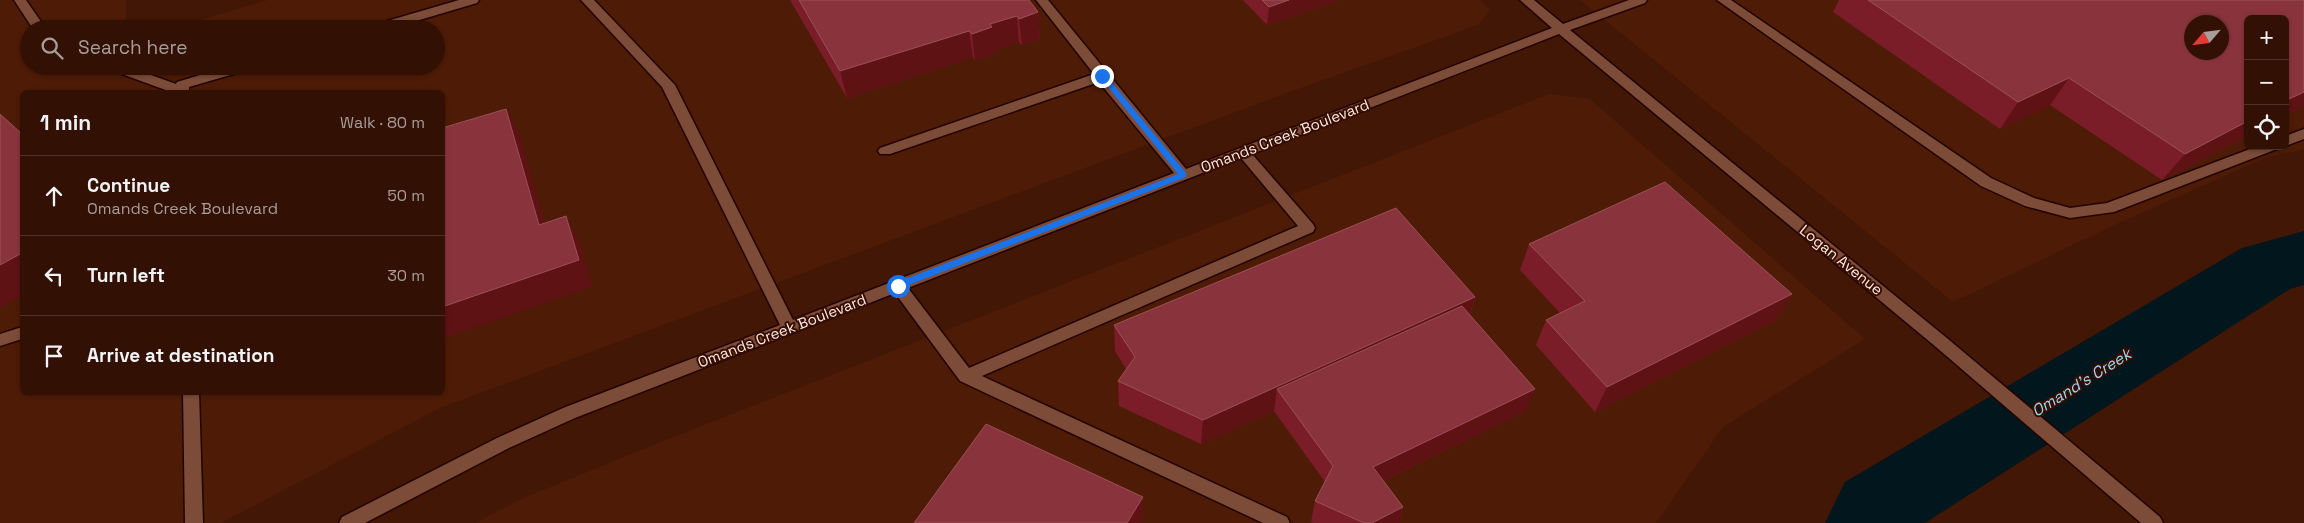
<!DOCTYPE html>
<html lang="en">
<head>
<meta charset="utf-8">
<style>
	body { margin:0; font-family:"Space Grotesk",sans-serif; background:#3d1f13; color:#f1f3f6 }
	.controls { position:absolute; right:15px; top:15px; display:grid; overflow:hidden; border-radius:8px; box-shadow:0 1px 4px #0004 }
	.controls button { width:45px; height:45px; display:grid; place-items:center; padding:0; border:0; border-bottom:1px solid #4d3126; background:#321104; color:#f1f3f6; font:25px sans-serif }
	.compass { position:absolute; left:2184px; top:15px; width:45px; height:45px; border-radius:50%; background:#321104; box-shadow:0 1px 4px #0004; rotate:242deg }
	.stop { position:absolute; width:15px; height:15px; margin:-11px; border:4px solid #1a73e8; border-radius:50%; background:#fff }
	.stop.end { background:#1a73e8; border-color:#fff; box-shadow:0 1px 5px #0008 }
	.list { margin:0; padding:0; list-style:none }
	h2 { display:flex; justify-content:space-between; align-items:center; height:65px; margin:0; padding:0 20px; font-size:21px }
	h2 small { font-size:16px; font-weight:400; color:#a89d9a }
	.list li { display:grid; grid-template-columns:32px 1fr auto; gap:15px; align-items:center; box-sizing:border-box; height:80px; padding:0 20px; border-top:1px solid #4d3126 }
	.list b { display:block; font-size:19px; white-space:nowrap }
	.list p { margin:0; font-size:16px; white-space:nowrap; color:#a89d9a }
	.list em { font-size:16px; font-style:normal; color:#a89d9a }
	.icon { flex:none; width:28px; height:28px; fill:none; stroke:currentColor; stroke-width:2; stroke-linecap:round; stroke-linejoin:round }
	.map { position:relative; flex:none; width:2304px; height:523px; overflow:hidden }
	.search { position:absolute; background:#321104; box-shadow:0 1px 4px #0004; left:20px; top:20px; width:425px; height:55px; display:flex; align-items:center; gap:12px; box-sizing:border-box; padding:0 18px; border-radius:28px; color:#a89d9a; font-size:19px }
	.panel { position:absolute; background:#321104; box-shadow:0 1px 4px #0004; left:20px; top:90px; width:425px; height:305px; border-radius:8px }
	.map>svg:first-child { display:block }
	.built { fill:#4e1b06; fill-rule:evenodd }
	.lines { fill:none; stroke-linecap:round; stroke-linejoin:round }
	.river { fill:#01161d; fill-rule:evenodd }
	.minor-casing { stroke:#230400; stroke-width:3 }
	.minor { fill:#7c4c39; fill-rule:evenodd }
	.wall { fill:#7b1d29 }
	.shaded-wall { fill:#5e1213 }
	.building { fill:#89343d; stroke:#9b5057; fill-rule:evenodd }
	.route { fill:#1a73e8 }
	.labels { text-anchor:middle; stroke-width:4; stroke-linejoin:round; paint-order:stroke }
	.street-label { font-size:15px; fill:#fdebe4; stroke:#370d00 }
	.water-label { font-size:16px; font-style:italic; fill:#94daf2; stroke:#370d00 }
</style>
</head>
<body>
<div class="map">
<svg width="2304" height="523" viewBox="0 0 2304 523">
	<rect width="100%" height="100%" fill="#421706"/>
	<!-- built -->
	<path class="built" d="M0,0H126V29H29V66H436V29H170L267,0H1480L1490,9L1478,25L1287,93L440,408L221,523H0ZM22,92H442V392H22Z
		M1580,0H2304V149L2267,157L2119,223L1953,302ZM2248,19H2285V146H2248ZM2192,22H2222V52H2192Z
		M1549,94L1590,99L1865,339L1723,427L1656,523H475L521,499L653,445Z"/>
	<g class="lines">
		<!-- river -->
		<path class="river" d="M2304,231V285L2290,289L1925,523H1825L1845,482L2242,248Z"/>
		<!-- minor casing -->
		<g class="minor-casing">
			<path id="minor" d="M14,0H26L46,29H33Z
				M459,0H479L477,3L389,29H368L370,26Z
				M581,0H594L675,85L793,320L1174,173L1099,82L890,154H880L878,151L880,148L1094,74L1036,0H1048L1186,169L1552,28L1520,0H1534L1563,24L1629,0H1647L1645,3L1570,30L1948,339L2160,517L2163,523H2141L1936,347L1559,34L1252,154L1313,224L1315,228L1313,232L982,376L1287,517L1290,523H1263L960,381L895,293L575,418L509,448L365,523H339L342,517L497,438L563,408L780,325L662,87ZM1241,158L1298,226L969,368L908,288Z
				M1717,0H1731L1991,178L2034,198L2070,208L2107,203L2258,146H2279L2277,149L2114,212L2070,218L2025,206L1981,186Z
				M107,66H126L176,84L177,82L230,66H252L251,69L189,87V92H171L108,69Z
				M2304,129V139L2285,146V136Z
				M22,327V339L0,346V334Z
				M183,392H199L203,523H185Z"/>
		</g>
		<!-- minor -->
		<use href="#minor" class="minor"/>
	</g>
	<!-- wall -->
	<path class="wall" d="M790,0H1029L1038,12L1040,39L1022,45L1019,42L995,50V54L975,61L973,57L847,98Z
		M1243,0H1339L1267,25Z
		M1839,0H2304V105L2285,115L2248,19V135L2162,180L2050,105L2000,129L1833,12Z
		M1529,244L1776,320L1595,412L1536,345L1546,320L1560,313L1520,270Z
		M1475,297L1470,315L1526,411L1383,481L1403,507L1399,523H1313L1311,522L1315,501L1325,482L1274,411L1201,444L1119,406L1118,381L1126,369L1115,351L1114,325Z"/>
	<!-- shaded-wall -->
	<path class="shaded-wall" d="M1289,0H1339L1267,25L1269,7Z
		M1038,12L1040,39L1022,45L1019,19Z
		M1017,16L1019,42L995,50V54L975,61L972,34L990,24Z
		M969,31L973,57L847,98L840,71Z
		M2069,78L2050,105L2000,129L2018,102Z
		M2304,92V105L2285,115V101Z
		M506,109L520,136L553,252L539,225Z
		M2248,121V135L2162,180L2185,154Z
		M566,216L580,243L593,286L442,339V307Z
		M22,253V295L0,308V265Z
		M1792,294L1776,320L1595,412L1607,387Z
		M1475,297L1467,323L1277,389L1274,411L1201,444L1203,420Z
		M1535,389L1526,411L1368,488L1373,467Z
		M1143,497V518L1140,523H1127Z
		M1403,507L1399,523H1372Z"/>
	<!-- building -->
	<path class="building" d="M799,0H1029L1038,12L1019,19L1017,16L990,24L992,27L972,34L969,31L840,71Z
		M1262,0H1289L1269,7Z
		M1868,0H2304V92L2285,101V19H2248V121L2185,154L2069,78L2018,102ZM2192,22H2222V52H2192Z
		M506,109L539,225L566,216L579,260L442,307V128Z
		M0,114L22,134V253L0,265Z
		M1665,182L1792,294L1607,387L1546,320L1585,301L1529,244Z
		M1396,208L1475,297L1203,420L1118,381L1135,357L1114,325Z
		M1462,306L1535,389L1373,467L1403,507L1372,523H1364L1315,501L1333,466L1277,389Z
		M986,424L1143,497L1127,523H914Z"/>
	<!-- route -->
	<path class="route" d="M1100,74H1105L1186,173V177L901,288H895V283L1178,174L1100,77Z"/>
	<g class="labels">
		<!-- street labels -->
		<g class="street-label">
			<text transform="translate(1285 136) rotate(-21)" y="5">Omands Creek Boulevard</text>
			<text transform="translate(1841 260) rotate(39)" y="5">Logan Avenue</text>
			<text transform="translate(782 331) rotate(-21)" y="5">Omands Creek Boulevard</text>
		</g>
		<!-- water labels -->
		<g class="water-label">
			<text transform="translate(2081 382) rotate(-32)" y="6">Omand's Creek</text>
		</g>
	</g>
</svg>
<div class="controls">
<button>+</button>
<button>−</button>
<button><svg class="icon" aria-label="locate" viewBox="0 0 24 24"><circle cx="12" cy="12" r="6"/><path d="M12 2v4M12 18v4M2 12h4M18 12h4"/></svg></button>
</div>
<svg class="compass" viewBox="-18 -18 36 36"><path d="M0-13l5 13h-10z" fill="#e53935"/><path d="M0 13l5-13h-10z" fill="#a89d9a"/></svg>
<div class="stop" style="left:898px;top:286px"></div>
<div class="stop end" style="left:1102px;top:76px"></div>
<div class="search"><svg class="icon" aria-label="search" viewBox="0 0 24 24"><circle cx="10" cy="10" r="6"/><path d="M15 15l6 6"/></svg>Search here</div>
<section class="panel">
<h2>1 min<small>Walk · 80 m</small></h2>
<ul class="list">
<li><svg class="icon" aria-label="ahead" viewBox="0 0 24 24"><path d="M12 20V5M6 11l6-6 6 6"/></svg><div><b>Continue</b><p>Omands Creek Boulevard</p></div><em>50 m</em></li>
<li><svg class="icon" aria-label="left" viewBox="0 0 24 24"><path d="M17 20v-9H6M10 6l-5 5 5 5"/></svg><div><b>Turn left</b></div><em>30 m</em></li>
<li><svg class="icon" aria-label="arrive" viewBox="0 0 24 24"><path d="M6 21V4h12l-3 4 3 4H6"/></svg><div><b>Arrive at destination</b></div></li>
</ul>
</section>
</div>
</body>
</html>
